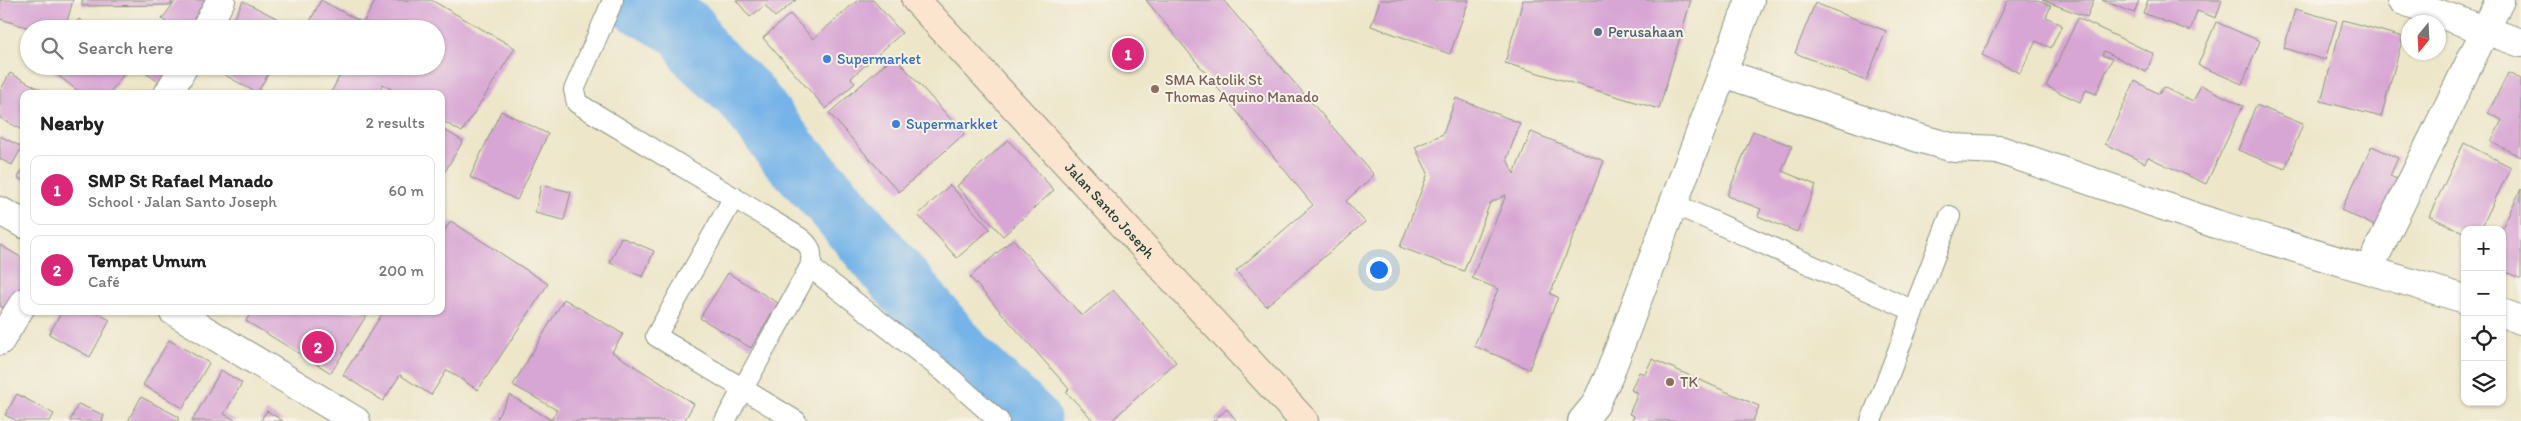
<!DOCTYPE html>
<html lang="en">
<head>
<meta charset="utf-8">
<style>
	body { margin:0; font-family:Itim,sans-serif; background:#f2f2f2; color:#222 }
	.controls { position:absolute; right:15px; bottom:15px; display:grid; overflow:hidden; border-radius:10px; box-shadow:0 1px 4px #0004 }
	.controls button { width:45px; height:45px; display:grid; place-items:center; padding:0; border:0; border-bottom:1px solid #e0e0e0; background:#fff; color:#222; font:25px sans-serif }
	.compass { position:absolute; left:2401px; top:15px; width:45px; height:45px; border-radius:50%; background:#fff; box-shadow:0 1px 4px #0004; rotate:198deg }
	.you { position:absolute; left:1378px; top:269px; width:18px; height:18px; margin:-12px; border:4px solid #fff; border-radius:50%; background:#1a73e8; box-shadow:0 0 0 8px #1a73e833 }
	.badge { display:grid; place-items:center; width:32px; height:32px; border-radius:50%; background:#db2777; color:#fff; font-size:16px; font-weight:700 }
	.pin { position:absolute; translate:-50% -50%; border:2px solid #fff; box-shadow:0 1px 5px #0006 }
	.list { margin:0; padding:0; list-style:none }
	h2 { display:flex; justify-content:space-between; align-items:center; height:65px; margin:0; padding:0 20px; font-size:21px }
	h2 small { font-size:16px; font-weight:400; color:#767676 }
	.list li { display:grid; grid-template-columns:32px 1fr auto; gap:15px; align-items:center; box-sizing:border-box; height:70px; margin:0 10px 10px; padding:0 10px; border:1px solid #e0e0e0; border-radius:10px }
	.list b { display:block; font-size:19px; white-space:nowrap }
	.list p { margin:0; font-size:16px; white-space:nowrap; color:#767676 }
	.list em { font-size:16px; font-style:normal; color:#767676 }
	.icon { flex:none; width:28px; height:28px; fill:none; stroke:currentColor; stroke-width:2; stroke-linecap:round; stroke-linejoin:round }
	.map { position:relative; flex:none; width:2521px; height:421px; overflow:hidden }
	.search { position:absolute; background:#fff; box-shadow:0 1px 4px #0004; left:20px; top:20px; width:425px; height:55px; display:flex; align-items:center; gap:12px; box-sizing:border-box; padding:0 18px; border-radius:28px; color:#767676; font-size:19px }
	.panel { position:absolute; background:#fff; box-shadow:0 1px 4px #0004; left:20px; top:90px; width:425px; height:225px; border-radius:10px }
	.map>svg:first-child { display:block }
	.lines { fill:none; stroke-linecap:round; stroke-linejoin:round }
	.river { stroke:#75b3e8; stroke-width:62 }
	.building { fill:#d8a6d4 }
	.service-casing { stroke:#86927e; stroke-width:22 }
	.minor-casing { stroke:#86927e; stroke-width:30 }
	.secondary-casing { stroke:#86927e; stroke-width:30 }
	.service { stroke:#fff; stroke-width:20 }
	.minor { stroke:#fff; stroke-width:28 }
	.secondary { stroke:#fce5cf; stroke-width:28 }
	.service-dot { fill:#5c6f8a; stroke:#f7f3e8; stroke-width:2 }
	.shop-dot { fill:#3f7fe0; stroke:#f7f3e8; stroke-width:2 }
	.education-dot { fill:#8d6e63; stroke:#f7f3e8; stroke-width:2 }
	.labels { text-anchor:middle; stroke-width:4; stroke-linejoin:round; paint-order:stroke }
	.service-label { font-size:15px; fill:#4e5e75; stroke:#f7f3e8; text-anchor:start }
	.shop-label { font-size:15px; fill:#366cbe; stroke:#f7f3e8; text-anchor:start }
	.education-label { font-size:15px; fill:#785e54; stroke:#f7f3e8; text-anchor:start }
	.street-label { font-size:15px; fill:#1f3d34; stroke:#f7f3e8 }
</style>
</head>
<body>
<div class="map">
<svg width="2521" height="421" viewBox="0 0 2521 421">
	<rect width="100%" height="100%" fill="#f7f3e8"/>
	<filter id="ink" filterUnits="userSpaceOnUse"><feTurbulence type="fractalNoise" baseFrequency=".02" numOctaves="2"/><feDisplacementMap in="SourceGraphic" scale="10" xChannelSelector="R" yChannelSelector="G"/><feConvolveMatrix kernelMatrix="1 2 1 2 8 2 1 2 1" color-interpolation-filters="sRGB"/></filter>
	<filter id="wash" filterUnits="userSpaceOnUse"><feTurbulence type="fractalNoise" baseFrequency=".0096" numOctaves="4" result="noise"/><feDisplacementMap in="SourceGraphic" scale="20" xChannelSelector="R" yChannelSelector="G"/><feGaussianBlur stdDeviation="1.12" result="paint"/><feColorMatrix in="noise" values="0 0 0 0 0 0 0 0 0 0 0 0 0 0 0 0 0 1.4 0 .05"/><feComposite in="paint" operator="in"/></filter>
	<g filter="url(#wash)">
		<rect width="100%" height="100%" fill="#ede6c9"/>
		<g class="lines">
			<!-- river -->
			<path class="river" d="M634,0L687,30L700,53L746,96L788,152L836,204L969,364L1030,421"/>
		</g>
		<g id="blocks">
			<!-- building -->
			<path class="building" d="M0,0H73L65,29H33L0,19Z
				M82,0H171L172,5L82,6Z
				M176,0H215L194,29H175L162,19Z
				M321,0L363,23L376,0H431L515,48L462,132L441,120V94H399L383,84L377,94H330L345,66H436V29H306Z
				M736,0H796L775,17L765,5L750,17Z
				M858,0H873L902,33L851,78L855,83L826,109L763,38L790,14L813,39Z
				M1146,0H1223L1374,175L1346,201L1365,222L1266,306L1236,271L1313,205Z
				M1380,0H1469L1450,54L1371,26Z
				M1523,0H1691L1659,109L1505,63Z
				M2008,0H2038L2051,6L2046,17L2062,25L2051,48L2036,41L2020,73L1982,55Z
				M2042,0H2094L2087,17Z
				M2102,0H2139L2134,13Z
				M2148,0H2222L2216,18L2197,11L2190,31L2143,13Z
				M243,1L298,29H229Z
				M1815,3L1886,31L1866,81L1795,53Z
				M2295,9L2337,21L2325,60L2284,48Z
				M2078,18L2154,54L2146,72L2104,51L2102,55L2112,59L2096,94L2086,90L2080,102L2046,86Z
				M79,19L92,29H71Z
				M2343,20L2403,37L2381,117L2321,101Z
				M2216,22L2260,41L2242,84L2198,65Z
				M894,56L964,134L899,192L829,113Z
				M46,66H130L109,94H82Z
				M135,66H176L163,85Z
				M209,66H273L257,93Z
				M10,73L49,94H24V131L0,118V91Z
				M2508,73L2521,79V157L2491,142L2502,120L2488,113Z
				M2135,81L2159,94L2163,87L2193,102L2201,85L2243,106L2206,184L2148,157L2145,163L2105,144Z
				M1456,98L1520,123L1507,159L1514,174L1531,132L1604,161L1550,294L1558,297L1529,369L1474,346L1498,289L1472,278L1506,195L1490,203L1464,271L1400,247L1428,173L1415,147L1443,134Z
				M2256,105L2303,124L2285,169L2238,150Z
				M501,111L548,134L517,200L470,177Z
				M441,128L463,141L441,178Z
				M1753,131L1792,146L1782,171L1816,185L1797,232L1758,216L1761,209L1727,196Z
				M0,136L22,147L12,165L0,159Z
				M1008,140L1054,190L1003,236L957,186Z
				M2464,143L2511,167L2480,230H2465V233L2429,216Z
				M2372,146L2398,158L2390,176L2408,184L2386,231L2341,210Z
				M24,166V181L18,178Z
				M541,185L571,192L564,220L535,213Z
				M950,185L990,229L957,258L918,215Z
				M2521,189V279L2502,270L2501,230Z
				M451,221L548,284L478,390L447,370L431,395L400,375L383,401L343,375L384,311H441V236Z
				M621,237L654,251L643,277L610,263Z
				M1013,239L1082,316L1113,290L1176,362L1111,421H1094L1066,392L1069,389L970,277Z
				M0,245L24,259V293L12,313L0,306Z
				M728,273L778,303L751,348L700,318Z
				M564,299L623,334L612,352L694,404L684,421H495L510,395L551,420L557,410L513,385Z
				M62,311H93L110,320L90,357L49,334Z
				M252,311H369L331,373L246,321Z
				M169,340L209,363L183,408L143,385Z
				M1652,359L1759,406L1753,421H1631L1634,416L1629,414L1638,393L1631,390L1639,372L1645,374Z
				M221,370L242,383L224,414L237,421H192Z
				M17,394L54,414L50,421H17L5,415Z
				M141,397L179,417L177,421H128Z
				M78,404L104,415L102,421H70Z
				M1227,409L1237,421H1213Z
				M267,411L283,421H260Z"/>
		</g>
	</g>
	<g filter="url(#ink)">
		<use href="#blocks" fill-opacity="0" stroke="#86927e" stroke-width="1"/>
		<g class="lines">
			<!-- service casing -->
			<g class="service-casing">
				<path id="service" d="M613,0L574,90L577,103L794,234C809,243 814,250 810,267L725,421
					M734,197L656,336L796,421
					M1674,204L1912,310
					M810,267L943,371L999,421
					M1871,421L1950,216"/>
			</g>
			<!-- minor casing -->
			<g class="minor-casing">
				<path id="minor" d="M2401,0L2521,43
					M205,29L221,0
					M1723,73L1915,137L1954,148L2000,150L2216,224L2465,299
					M168,94L184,66
					M0,211L24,224
					M2369,269L2500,0
					M173,311L356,421
					M2502,313L2521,320
					M0,341L24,302
					M1582,421L1595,405L1608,378L1750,0"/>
			</g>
			<!-- secondary casing -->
			<g class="secondary-casing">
				<g id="secondary">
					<path id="s1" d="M916,0L1304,421"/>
				</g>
			</g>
			<!-- service -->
			<use href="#service" class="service"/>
			<!-- minor -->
			<use href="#minor" class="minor"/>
			<!-- secondary -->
			<use href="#secondary" class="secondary"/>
		</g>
	</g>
	<!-- markers -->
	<circle class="service-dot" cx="1598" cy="32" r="5"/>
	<g class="shop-dot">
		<circle cx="827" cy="59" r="5"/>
		<circle cx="896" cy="124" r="5"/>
	</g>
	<g class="education-dot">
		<circle cx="1155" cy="89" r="5"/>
		<circle cx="1670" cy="382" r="5"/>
	</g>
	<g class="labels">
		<!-- service labels -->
		<g class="service-label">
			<text x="1608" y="37">Perusahaan</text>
		</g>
		<!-- shop labels -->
		<g class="shop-label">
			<text x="837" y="64">Supermarket</text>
			<text x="906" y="129">Supermarkket</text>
		</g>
		<!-- education labels -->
		<g class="education-label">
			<text x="1165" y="85">SMA Katolik St<tspan x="1165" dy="17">Thomas Aquino Manado</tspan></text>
			<text x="1680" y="387">TK</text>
		</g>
		<!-- street labels -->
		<g class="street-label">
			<text dy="5" stroke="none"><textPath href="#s1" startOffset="286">Jalan Santo Joseph</textPath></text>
		</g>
	</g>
</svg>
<div class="controls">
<button>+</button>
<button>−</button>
<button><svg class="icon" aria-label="locate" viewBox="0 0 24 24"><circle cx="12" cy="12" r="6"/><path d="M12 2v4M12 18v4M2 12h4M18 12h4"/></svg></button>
<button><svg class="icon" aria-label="layers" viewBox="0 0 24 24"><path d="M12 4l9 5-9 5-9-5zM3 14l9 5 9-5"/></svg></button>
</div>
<svg class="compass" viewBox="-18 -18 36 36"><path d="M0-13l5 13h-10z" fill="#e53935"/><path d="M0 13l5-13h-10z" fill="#767676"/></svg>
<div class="you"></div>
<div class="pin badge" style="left:1128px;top:54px">1</div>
<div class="pin badge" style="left:318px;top:347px">2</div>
<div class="search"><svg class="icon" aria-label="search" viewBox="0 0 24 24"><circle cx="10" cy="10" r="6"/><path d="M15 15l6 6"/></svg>Search here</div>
<section class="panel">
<h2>Nearby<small>2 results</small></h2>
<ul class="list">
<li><span class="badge">1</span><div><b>SMP St Rafael Manado</b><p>School · Jalan Santo Joseph</p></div><em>60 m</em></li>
<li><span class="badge">2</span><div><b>Tempat Umum</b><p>Café</p></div><em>200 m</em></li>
</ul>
</section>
</div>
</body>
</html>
